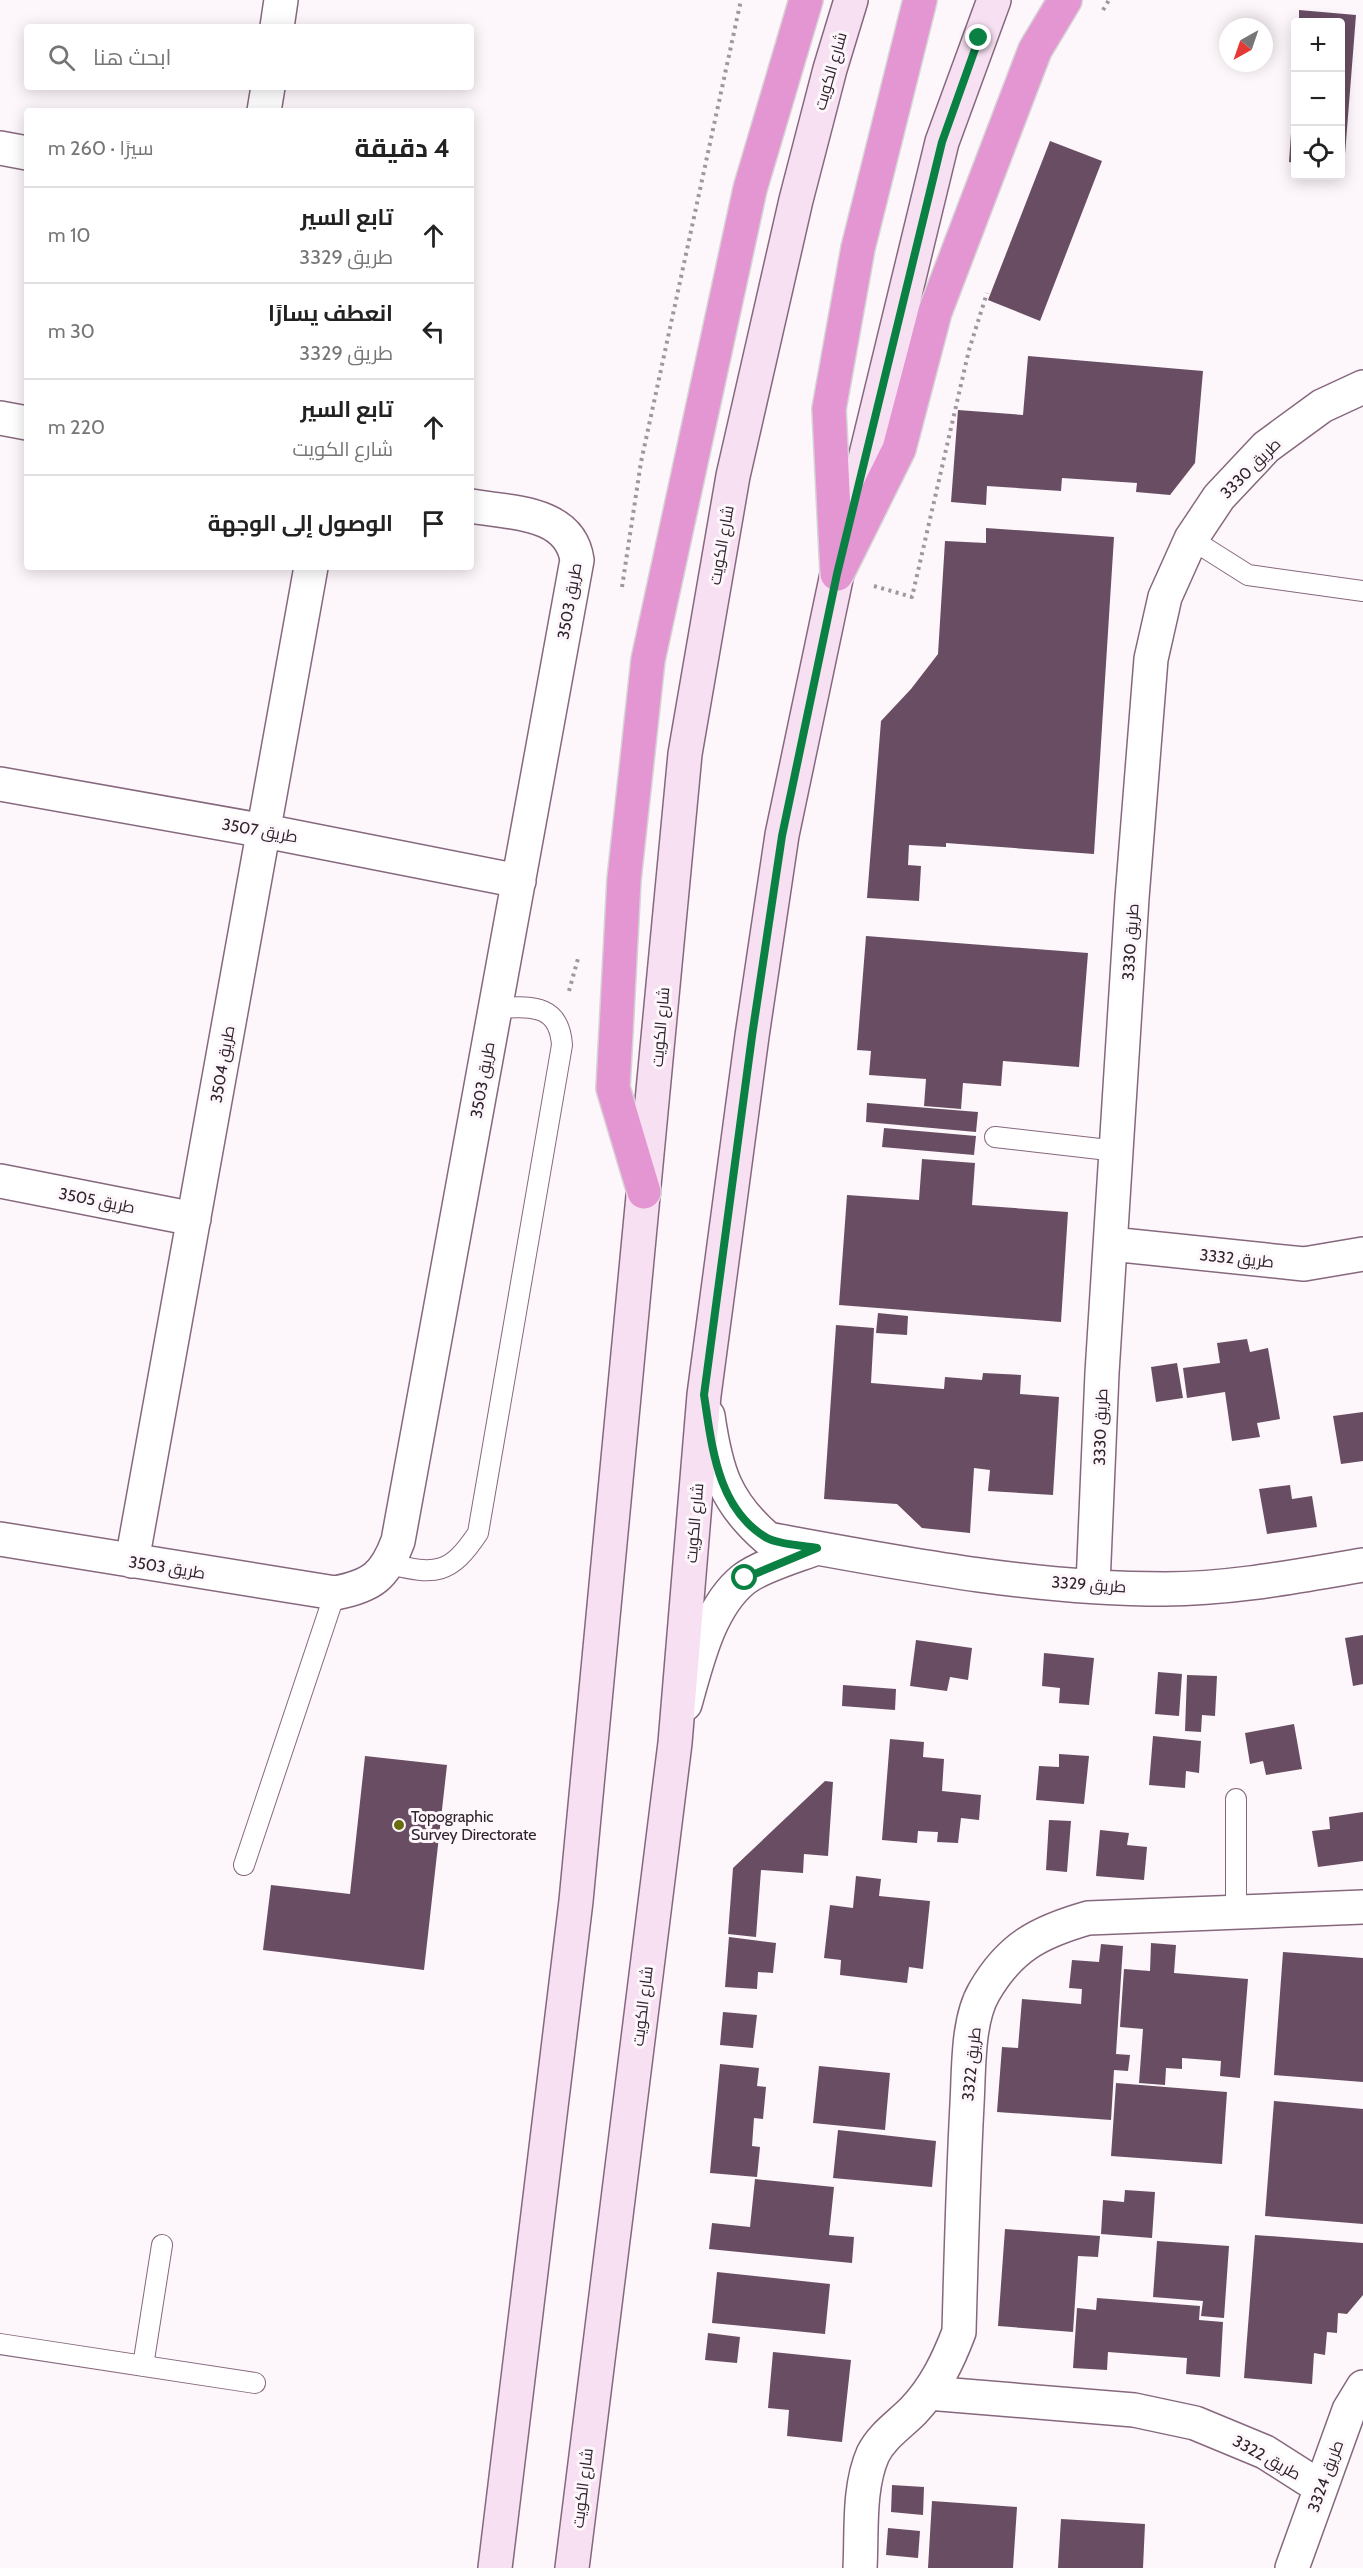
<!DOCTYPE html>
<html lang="ar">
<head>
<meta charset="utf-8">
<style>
	body { margin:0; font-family:Cabin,Cairo,sans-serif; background:#f2f2f2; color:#222; direction:rtl }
	.controls { position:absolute; right:18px; top:18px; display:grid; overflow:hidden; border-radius:6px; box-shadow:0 3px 15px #0003 }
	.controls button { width:54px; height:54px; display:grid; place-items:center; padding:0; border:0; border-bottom:2px solid #e0e0e0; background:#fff; color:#222; font:30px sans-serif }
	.compass { position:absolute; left:1219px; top:18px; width:54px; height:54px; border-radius:50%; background:#fff; box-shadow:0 3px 15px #0003; rotate:220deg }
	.stop { position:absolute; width:18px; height:18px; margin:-14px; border:4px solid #0b8043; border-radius:50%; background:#fff }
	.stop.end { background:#0b8043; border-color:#fff; box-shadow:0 2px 6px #0008 }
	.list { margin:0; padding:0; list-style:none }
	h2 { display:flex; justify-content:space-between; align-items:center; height:78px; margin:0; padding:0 24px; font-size:26px }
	h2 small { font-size:20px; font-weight:400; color:#767676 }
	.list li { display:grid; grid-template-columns:39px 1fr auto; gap:18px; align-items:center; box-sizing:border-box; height:96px; padding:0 24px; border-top:2px solid #e0e0e0 }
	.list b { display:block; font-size:22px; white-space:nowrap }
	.list p { margin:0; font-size:20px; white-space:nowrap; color:#767676 }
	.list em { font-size:20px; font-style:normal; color:#767676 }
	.icon { flex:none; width:33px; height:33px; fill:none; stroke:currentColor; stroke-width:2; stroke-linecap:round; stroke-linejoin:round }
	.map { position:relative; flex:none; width:1363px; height:2568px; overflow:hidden; direction:ltr }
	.search { position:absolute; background:#fff; box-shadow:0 3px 15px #0003; left:24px; top:24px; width:450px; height:66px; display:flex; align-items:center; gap:15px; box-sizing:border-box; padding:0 21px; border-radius:6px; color:#767676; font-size:22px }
	.panel { position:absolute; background:#fff; box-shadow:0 3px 15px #0003; left:24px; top:108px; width:450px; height:462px; border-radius:6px; direction:rtl }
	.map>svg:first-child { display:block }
	.building { fill:#694e63 }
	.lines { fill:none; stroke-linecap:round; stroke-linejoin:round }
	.service-casing { stroke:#86687e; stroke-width:22 }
	.minor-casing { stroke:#86687e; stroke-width:36 }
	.secondary-casing { stroke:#86687e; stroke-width:36 }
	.motorway-casing { stroke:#d5d3d5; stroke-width:36 }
	.path { stroke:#a0969d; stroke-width:4; stroke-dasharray:3 4.5; stroke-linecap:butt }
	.service { stroke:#fff; stroke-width:20 }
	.minor { stroke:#fff; stroke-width:33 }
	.secondary { stroke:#f7e0f2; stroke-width:33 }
	.motorway { stroke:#e496d2; stroke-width:33 }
	.route { stroke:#0b8043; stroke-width:8 }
	.poi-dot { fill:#6a6d0f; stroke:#fdf6fb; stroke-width:2 }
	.labels { text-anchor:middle; stroke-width:6; stroke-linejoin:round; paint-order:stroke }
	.street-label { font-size:16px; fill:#2f232c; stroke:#fdf6fb }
	.poi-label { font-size:16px; fill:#2f232c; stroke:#fdf6fb; text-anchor:start }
</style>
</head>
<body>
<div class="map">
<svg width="1363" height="2568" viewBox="0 0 1363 2568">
	<rect width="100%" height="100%" fill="#fdf6fb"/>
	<!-- building -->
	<path class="building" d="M1299,10L1356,15L1344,167L1341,166V22H1299Z
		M1294,91H1296V163L1289,162Z
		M1050,141L1102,161L1040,321L988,300Z
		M1028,356L1203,371L1195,463L1170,495L1136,492L1137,483L1062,478L1061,491L987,486L986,505L951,502L958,410L1023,415Z
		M986,528L1114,537L1094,854L946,843V847L909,845L908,865L921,866L919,901L867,898L881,721L911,689L938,654L945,541L986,543Z
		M866,936L1088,953L1079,1067L1003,1061L1001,1086L963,1083L961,1109L924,1106L926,1079L869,1075L871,1051L857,1050Z
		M867,1103L978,1112L976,1132L866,1122Z
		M884,1128L976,1136L974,1155L882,1147Z
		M922,1159L975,1163L972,1205L1068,1212L1061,1322L839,1305L847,1195L919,1200Z
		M878,1313L908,1316L907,1335L876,1333Z
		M836,1325L874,1328L871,1383L944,1389L945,1377L982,1380L983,1373L1021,1375L1020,1394L1059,1397L1053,1495L988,1491L990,1470L974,1468L970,1533L922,1528L897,1504L824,1499Z
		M1247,1339L1250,1352L1268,1348L1280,1419L1257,1423L1260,1437L1232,1441L1225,1392L1187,1398L1183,1368L1220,1363L1217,1343Z
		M1177,1363L1183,1398L1156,1402L1151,1367Z
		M1363,1412V1461L1341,1464L1333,1416Z
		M1290,1485L1292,1499L1312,1496L1317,1527L1267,1534L1259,1489Z
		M1363,1635V1684L1353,1686L1345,1638Z
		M916,1640L972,1648L968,1680L950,1677L947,1691L910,1686Z
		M1044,1653L1094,1658L1089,1705L1059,1703L1060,1688L1042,1686Z
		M1158,1672L1182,1674L1179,1716L1155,1714Z
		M1187,1675L1217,1676L1215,1716L1202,1715L1201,1732L1185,1731Z
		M843,1685L896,1689L895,1710L842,1706Z
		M1294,1724L1302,1769L1266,1775L1263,1761L1250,1764L1245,1733Z
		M1153,1736L1201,1741L1199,1773L1186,1771L1185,1788L1149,1785Z
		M890,1739L924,1742L923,1757L944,1759L942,1791L981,1795L979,1820L961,1818L958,1843L937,1842L938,1832L918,1831L917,1843L882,1840Z
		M1059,1754L1089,1756L1084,1804L1036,1800L1039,1766L1059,1767Z
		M365,1756L447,1765L424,1970L263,1950L271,1885L350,1894Z
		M825,1781L833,1782L828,1856L804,1854L803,1873L761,1870L756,1937L728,1934L733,1868Z
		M1363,1812V1861L1318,1867L1312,1831L1330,1829L1329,1817Z
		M1049,1820L1071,1821L1067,1872L1046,1870Z
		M1100,1830L1129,1833L1127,1845L1147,1847L1144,1880L1096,1876Z
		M856,1876L881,1879L879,1896L930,1901L923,1969L909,1967L907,1983L840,1975L841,1960L824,1958L830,1905L853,1908Z
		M729,1937L776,1943L773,1973L758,1972L757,1989L725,1987Z
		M1151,1943L1176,1945L1174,1973L1248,1979L1240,2078L1220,2076L1221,2061L1182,2058V2069L1166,2068L1165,2085L1139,2083L1143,2029L1120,2027L1124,1969L1150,1971Z
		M1101,1944L1123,1946L1116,2054L1130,2055L1128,2071L1114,2070L1111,2120L997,2112L1002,2047L1018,2048L1022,1999L1081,2004L1082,1989L1069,1988L1072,1960L1099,1962Z
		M1283,1952L1363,1958V2082L1274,2075Z
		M723,2012L757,2015L753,2048L720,2045Z
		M720,2064L759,2068L757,2086L766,2087L763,2119L754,2118L752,2146L760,2147L757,2177L710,2173Z
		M819,2066L890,2073L885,2130L813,2123Z
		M1116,2083L1227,2092L1222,2164L1111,2156Z
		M1274,2101L1363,2109V2224L1265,2216Z
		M838,2130L936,2141L932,2187L833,2178Z
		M755,2179L834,2187L829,2235L854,2237L852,2263L709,2249L712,2223L750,2227Z
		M1125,2190L1155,2192L1152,2238L1101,2234L1103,2200L1124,2202Z
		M1005,2229L1100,2236L1098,2257L1078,2256L1073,2332L998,2326Z
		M1255,2235L1363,2243V2295L1347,2314L1338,2313L1337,2333L1327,2332L1325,2355L1314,2353L1312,2384L1244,2378Z
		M1157,2241L1229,2246L1224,2318L1201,2316L1203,2301L1153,2297Z
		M717,2272L830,2284L825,2334L712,2323Z
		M1097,2298L1200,2306L1199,2320L1223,2322L1220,2377L1186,2374L1187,2358L1108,2352L1107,2370L1073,2368L1077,2308L1096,2310Z
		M708,2333L740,2337L737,2363L705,2360Z
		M773,2352L851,2360L842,2442L787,2436L789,2410L768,2408Z
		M892,2485L924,2487L923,2515L891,2512Z
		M932,2501L1017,2507L1013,2568H928Z
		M1061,2519L1145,2524L1143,2568H1058Z
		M888,2528L920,2531L918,2558L886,2555Z"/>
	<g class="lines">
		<!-- service casing -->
		<g class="service-casing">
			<path id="service" d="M1191,539L1248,575L1363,591
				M995,1137L1117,1151
				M389,1564C436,1575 450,1575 478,1533L562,1045C559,1002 529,1007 495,1008
				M244,1865L335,1593
				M1236,1912V1799
				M0,2344L255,2383
				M143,2366L162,2245"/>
		</g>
		<!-- minor casing -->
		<g class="minor-casing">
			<path id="minor" d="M277,27L281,0
				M264,111L268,87
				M0,148L27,153
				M0,418L27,423
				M0,784L265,831L519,881
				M0,1181L194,1219
				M1111,1244L1304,1264L1363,1254
				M708,1416C716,1471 725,1502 768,1539C899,1563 1031,1589 1165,1589C1232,1589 1297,1576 1363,1565
				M0,1539L335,1593C372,1586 385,1576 398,1541L577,560C570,511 510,513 471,506
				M132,1561L311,567
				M1093,1585L1102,1373L1132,898L1151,659L1165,597L1191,539L1219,497L1266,447L1322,406L1363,387
				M685,1704C697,1662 709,1607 744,1579C761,1566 796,1556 817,1548
				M928,2393L1134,2410L1195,2423L1265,2452L1320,2487
				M860,2568C862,2532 858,2488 873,2454C882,2436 899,2425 913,2411C935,2388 948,2361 959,2332C961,2256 963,2180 967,2104C969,2071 967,2021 984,1992C1010,1947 1039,1932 1088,1918L1363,1907
				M1292,2568L1349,2410L1363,2387"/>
		</g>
		<!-- secondary casing -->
		<g class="secondary-casing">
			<path id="secondary" d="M495,2568L576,1901L685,754L733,476L796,200L830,69L851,0
				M572,2568L675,1743L704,1395L752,1036L782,835L837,574L942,142L994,0"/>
		</g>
		<!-- motorway casing -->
		<g class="motorway-casing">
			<path id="motorway" d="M837,572L829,409L858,248L920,0
				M837,574L899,449L935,312L1035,50L1065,0
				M644,1192L613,1088L624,880L648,660L750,189L806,0"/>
		</g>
		<!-- path -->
		<path class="path" d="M1103,10L1109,0
			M874,586L912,597L969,350L987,293
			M622,587L641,462L741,0
			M569,991L579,955"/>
		<!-- service -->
		<use href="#service" class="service"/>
		<!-- minor -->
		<use href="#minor" class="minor"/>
		<!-- secondary -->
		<use href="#secondary" class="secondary"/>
		<!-- motorway -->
		<use href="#motorway" class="motorway"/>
	</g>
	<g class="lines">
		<!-- route -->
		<path class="route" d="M745,1578L817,1548C802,1545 780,1545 767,1538C717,1509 712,1446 704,1395L752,1036L782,836L837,574L942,142L979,38"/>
	</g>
	<!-- markers -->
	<circle class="poi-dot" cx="399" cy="1825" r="6"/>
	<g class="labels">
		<!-- street labels -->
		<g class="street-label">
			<text transform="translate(830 71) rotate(-74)" y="6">شارع الكويت</text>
			<text transform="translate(1250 468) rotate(-45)" y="6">طريق 3330</text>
			<text transform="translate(721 545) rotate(-80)" y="6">شارع الكويت</text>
			<text transform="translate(569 601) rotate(-80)" y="6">طريق 3503</text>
			<text transform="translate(260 830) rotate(10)" y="6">طريق 3507</text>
			<text transform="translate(1130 942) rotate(-86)" y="6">طريق 3330</text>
			<text transform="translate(660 1027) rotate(-85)" y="6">شارع الكويت</text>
			<text transform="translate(222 1064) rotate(-80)" y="6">طريق 3504</text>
			<text transform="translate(482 1080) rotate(-80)" y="6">طريق 3503</text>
			<text transform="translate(97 1200) rotate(11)" y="6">طريق 3505</text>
			<text transform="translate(1237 1258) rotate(6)" y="6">طريق 3332</text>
			<text transform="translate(1100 1427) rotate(-88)" y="6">طريق 3330</text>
			<text transform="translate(694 1523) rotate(-85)" y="6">شارع الكويت</text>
			<text transform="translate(167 1567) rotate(9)" y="6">طريق 3503</text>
			<text transform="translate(1089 1584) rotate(4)" y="6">طريق 3329</text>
			<text transform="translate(642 2006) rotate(-83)" y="6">شارع الكويت</text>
			<text transform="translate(971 2064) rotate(-84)" y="6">طريق 3322</text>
			<text transform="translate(1267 2457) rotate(29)" y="6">طريق 3322</text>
			<text transform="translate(1325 2476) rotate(-70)" y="6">طريق 3324</text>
			<text transform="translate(582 2488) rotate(-83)" y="6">شارع الكويت</text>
		</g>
		<!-- poi labels -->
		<g class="poi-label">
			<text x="411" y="1822">Topographic<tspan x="411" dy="18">Survey Directorate</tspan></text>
		</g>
	</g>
</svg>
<div class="controls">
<button>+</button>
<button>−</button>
<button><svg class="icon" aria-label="locate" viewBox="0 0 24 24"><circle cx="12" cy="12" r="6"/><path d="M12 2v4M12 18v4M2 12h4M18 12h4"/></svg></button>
</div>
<svg class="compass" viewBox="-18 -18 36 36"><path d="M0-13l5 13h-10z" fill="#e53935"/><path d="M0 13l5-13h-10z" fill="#767676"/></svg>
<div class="stop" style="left:745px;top:1578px"></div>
<div class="stop end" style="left:979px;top:38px"></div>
<div class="search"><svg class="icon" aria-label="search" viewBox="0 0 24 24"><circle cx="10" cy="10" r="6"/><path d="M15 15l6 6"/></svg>ابحث هنا</div>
<section class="panel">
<h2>4 دقيقة<small>سيرًا · 260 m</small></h2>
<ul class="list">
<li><svg class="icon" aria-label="ahead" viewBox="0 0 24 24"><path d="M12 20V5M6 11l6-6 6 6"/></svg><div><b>تابع السير</b><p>طريق 3329</p></div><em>10 m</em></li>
<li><svg class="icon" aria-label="left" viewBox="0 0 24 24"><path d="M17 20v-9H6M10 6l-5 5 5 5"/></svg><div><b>انعطف يسارًا</b><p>طريق 3329</p></div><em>30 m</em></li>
<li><svg class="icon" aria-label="ahead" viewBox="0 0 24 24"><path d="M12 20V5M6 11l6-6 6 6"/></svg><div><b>تابع السير</b><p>شارع الكويت</p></div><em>220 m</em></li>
<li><svg class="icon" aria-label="arrive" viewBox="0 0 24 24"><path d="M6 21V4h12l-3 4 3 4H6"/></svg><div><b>الوصول إلى الوجهة</b></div></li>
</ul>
</section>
</div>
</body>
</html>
